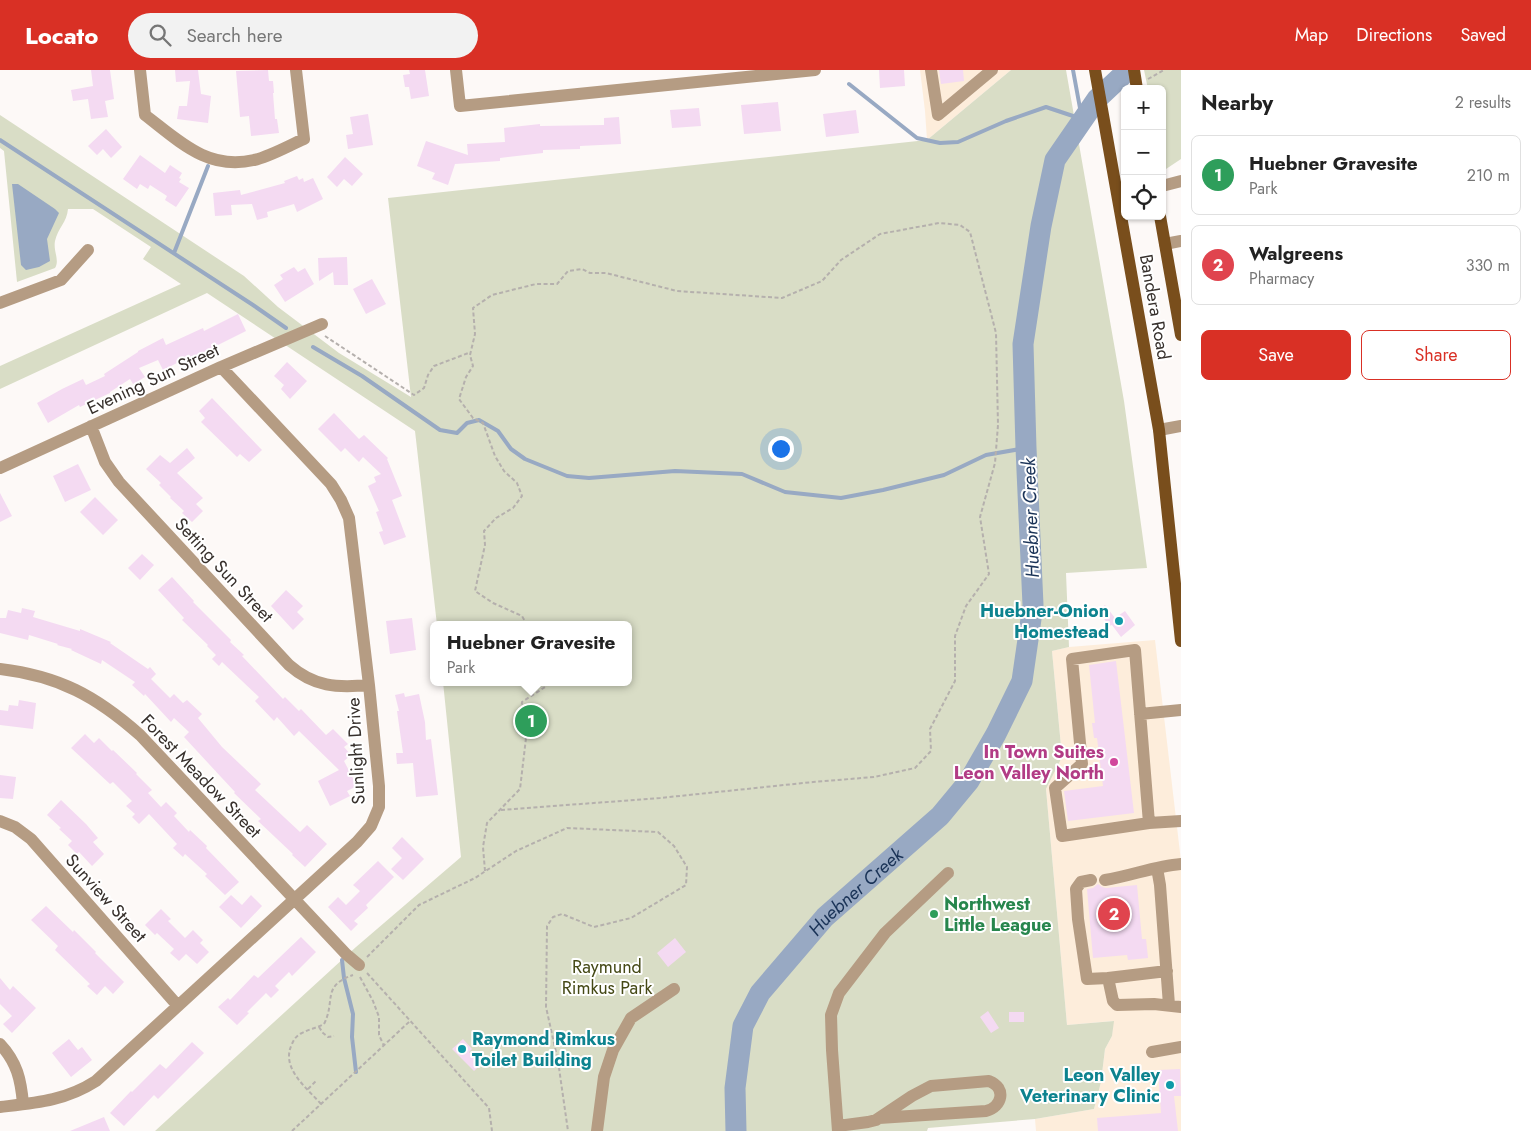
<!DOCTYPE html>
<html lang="en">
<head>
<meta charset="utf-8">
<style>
	body { margin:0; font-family:Jost,sans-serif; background:#f2f2f2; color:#222 }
	.controls { position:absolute; right:15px; top:15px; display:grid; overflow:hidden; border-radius:8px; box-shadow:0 1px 4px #0004 }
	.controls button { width:45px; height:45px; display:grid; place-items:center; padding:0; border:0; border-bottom:1px solid #e0e0e0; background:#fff; color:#222; font:25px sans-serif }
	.you { position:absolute; left:780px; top:378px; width:18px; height:18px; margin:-12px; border:4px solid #fff; border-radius:50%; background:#1a73e8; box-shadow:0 0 0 8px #1a73e833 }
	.badge { display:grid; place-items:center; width:32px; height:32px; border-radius:50%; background:#d93025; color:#fff; font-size:16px; font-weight:700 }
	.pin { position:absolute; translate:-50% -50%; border:2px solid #fff; box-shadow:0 1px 5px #0006 }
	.popup { position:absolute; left:430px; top:551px; width:202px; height:65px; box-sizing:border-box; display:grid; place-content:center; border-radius:8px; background:#fff; filter:drop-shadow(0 1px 4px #0005); font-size:16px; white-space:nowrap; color:#767676 }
	.popup b { font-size:19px; color:#222 }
	.popup::after { content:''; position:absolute; left:50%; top:100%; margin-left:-10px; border:10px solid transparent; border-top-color:#fff }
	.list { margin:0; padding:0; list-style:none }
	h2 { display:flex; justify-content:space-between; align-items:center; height:65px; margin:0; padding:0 20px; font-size:21px }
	h2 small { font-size:16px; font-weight:400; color:#767676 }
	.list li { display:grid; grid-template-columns:32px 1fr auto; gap:15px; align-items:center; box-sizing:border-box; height:80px; margin:0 10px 10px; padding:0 10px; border:1px solid #e0e0e0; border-radius:8px }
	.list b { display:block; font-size:19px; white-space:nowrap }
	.list p { margin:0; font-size:16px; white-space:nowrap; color:#767676 }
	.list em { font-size:16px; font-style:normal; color:#767676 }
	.actions { display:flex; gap:10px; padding:15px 20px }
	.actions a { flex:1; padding:11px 0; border:1px solid #d93025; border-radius:8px; text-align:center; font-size:18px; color:#d93025 }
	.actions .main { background:#d93025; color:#fff }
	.icon { flex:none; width:28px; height:28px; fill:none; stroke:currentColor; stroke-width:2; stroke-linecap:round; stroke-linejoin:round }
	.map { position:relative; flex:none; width:1181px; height:1061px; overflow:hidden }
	header { display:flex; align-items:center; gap:30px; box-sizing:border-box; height:70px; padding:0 25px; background:#d93025; color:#fff }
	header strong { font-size:24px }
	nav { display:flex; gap:28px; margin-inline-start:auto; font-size:18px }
	.search { width:350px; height:45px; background:#f2f2f2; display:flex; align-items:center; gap:12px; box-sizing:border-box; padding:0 18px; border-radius:28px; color:#767676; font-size:19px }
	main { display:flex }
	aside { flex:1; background:#fff }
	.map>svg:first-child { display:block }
	.commercial { fill:#fdeddb }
	.green { fill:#d9ddc6 }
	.water { fill:#98a9c3 }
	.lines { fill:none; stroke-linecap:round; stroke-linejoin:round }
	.stream { stroke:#98a9c3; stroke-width:4 }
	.river { stroke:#98a9c3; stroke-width:21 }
	.building { fill:#f4daf2 }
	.path { stroke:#b5b0ad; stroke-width:2; stroke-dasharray:4 2.5; stroke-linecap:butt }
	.minor { stroke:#b59c83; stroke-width:12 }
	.major { stroke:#794e1c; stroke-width:12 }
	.culture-dot { fill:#0f9aa8; stroke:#fff; stroke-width:2 }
	.hotel-dot { fill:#d1479c; stroke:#fff; stroke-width:2 }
	.leisure-dot { fill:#2e9e5b; stroke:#fff; stroke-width:2 }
	.labels { text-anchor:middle; stroke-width:4; stroke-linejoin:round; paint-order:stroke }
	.street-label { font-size:18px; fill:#37302c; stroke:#fff }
	.culture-label { font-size:18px; font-weight:bold; fill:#0d838f; stroke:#fff; text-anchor:end }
	.hotel-label { font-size:18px; font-weight:bold; fill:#b23c85; stroke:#fff; text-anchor:end }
	.leisure-label { font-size:18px; font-weight:bold; fill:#27864d; stroke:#fff; text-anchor:start }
	.park-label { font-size:18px; fill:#454916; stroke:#fff }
	.water-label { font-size:19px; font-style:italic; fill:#1a3357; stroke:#fff }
</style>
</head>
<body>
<header>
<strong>Locato</strong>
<div class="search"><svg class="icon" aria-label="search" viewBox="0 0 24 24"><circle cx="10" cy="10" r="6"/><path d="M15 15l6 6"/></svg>Search here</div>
<nav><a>Map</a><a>Directions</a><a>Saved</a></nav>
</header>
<main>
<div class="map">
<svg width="1181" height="1061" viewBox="0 0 1181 1061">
	<rect width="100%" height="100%" fill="#fdf9f7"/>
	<!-- commercial -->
	<path class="commercial" d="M920,0H1011L927,70L925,41Z
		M1155,570L1181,791V1061H1036L1035,1049L1094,1039L1101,1012L1105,979L1112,966L1113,951L1067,955L1046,719L1062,687L1052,581L1069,577Z"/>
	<!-- green -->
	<path class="green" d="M1011,0H1066L1124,331L1147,498L1066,503L1069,577L1052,581L1062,687L1046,719L1067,955L1114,951L1112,966L1105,979L1101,1012L1094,1039L1035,1049L928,1058L927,1061H155L356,877L461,787L443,612H628V555H437L415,361L207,223L0,319V296L181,214L143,189L151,177L93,139H68C67,152 58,158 55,171C53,181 60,190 55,198L17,212L4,81L0,78V45L244,206L278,237L339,283L411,327L388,128L927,70Z
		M1144,0H1181V89L1163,101L1162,19H1148Z"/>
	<!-- water -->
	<path class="water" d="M12,114H18L55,139L59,143L47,169L50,191L39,197L26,200L21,195Z"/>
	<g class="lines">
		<!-- stream -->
		<path class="stream" d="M849,14L917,68L940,73L958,72L1006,51L1046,37L1082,49L1073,0
			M0,70L253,235L286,258
			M174,183L208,96
			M313,277L362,306L440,360L457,363L467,353L479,350L498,361L511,379L525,389L567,406L589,408L675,401L742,404L785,422L841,428L883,420L944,405L986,385L1026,378
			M342,890L344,908L353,944L352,967L356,1002"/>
		<!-- river -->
		<path class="river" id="s1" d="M736,1061L735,1018L743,956L760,923L825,847L940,746L969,711L996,664L1022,611L1033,535L1026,378L1023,274L1041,156L1055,90L1097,29L1128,0"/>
	</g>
	<!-- building -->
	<path class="building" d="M91,0H110L114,29L105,31L108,47L91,49L88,29L73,31L71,20L93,16Z
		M175,0H198L201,24L211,26L208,53L177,49L179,36H187L190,11L176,12Z
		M268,0L269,11H273L274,23H273L275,49H277L279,63L251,66L249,46L240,47L236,1Z
		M409,0H425L429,26L411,29L409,17H405L403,5L410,4Z
		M879,0H904L905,16L880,18Z
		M939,0H963L964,11L941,14Z
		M778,32L781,61L744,64L741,35Z
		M699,38L701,56L672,58L670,40Z
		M856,40L859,63L826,67L823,44Z
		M368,44L373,75L348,79L346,65L353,64L350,47Z
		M619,47L621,74L580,76V79L543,80V83L500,88V91L455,94L448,115L432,109L435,103L417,96L426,71L468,85L467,74L505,72L504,58L540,54V56L604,55V48Z
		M106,59L122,77L111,88L103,79L97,85L88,76Z
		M140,85L165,103L170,95L182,103L179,108L181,109L179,112L189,118L176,137L165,130L167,126L150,115L148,119L140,114L137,119L123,109Z
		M345,87L363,104L352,116L344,109L337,117L327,107Z
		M297,106L299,110L303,108L304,112L313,108L323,129L297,142L294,134L267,142L268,147L257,150L252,134L231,135L232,145L215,146L213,123L240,120L241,125L285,113L284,111Z
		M347,187L348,215H334L333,202L319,211L318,188Z
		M294,197L298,202L305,198L314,214L285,232L274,215L283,209L280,205Z
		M372,209L386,234L366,244L353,219Z
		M238,244L246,261L202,283V284L188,291L187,288L163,300L158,290L139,298L145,307L133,314L130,309L110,322V323L80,337L79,335L48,353L37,333L62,319L83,309L86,315L105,306L104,304L138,282V281L163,268L166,275L203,258L204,261Z
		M287,292L307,311L290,329L281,319L284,315L274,306Z
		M212,328L262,380L249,392L240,384L237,387L201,352L205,348L199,341Z
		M334,343L359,369L364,365L388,388L387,389L402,426L392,430L406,467L384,475L379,462L383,461L376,442L379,441L368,416L376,412L374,407L381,404L363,387L359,392L345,378L341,382L318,359Z
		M187,378L195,388L177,403L203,428L196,434L203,441L192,452L182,443L184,441L170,428L171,427L159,415L161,413L146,399L160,385L170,393Z
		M78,394L91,420L65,432L53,406Z
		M0,423L12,446L0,452Z
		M95,427L118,450L103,465L80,442Z
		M142,484L154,495L140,510L128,498Z
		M172,507L194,531L193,532L231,570L230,572L244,585L242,586L283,629L285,627L299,641L301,639L326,665L333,659L348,674L344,677L351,685L344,691L357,716L347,721L350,726L330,736L318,711L339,700L299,661L294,666L277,647L274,651L255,631L259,627L222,592L219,596L212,589L216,585L207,576L208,575L182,550L184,548L158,520Z
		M286,520L303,536L297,542L304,549L293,560L271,536Z
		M1105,535L1115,548L1125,541L1135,555L1121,567L1112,555L1109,556L1098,540Z
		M22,538L35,541L33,547L80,561V559L111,572L110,573L148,599L150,597L156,604L151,609L170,628L174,624L183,633L187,630L202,644L198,648L222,677L261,714L255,720L300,762L307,755L327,774L305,797L292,785L293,784L258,751L261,749L234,723L235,722L221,707L184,667L189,662L174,648L171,652L145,624L144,626L132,615L135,612L102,590L101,594L71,580L72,579L57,575L58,574L29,565L28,570L0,563V548H6L8,540L21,543Z
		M412,548L416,580L390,584L386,551Z
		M1116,591L1134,743L1068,751L1064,721L1103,716L1097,668H1094L1092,653H1095L1089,595Z
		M404,623L405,627L419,624L425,652L426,670L431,669L438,725L416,727L413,693L397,694L396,683H403L397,641H399L395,625Z
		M19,630L36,633L33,659L0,655V640L8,641L9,635L18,636Z
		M85,664L94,673L99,668L112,681L113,680L137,703L136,704L152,720L148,723L161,737L166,732L177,743L174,746L189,762L190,760L207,776L206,778L239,812L225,825L205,806L207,804L185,784L183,787L173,778L177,774L149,744L139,754L132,747L135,744L126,736L132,731L113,712L110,714L71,678Z
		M0,705L16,707L13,729L0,728Z
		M61,730L86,754L98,768L93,772L104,784L92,796L79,782L77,784L68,775L72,771L59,759L61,758L47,745Z
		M402,767L424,789L403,810L391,799L402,788L392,778Z
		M378,791L394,807L366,835L368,838L354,851L358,854L351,861L328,837L338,827L346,835L360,821L353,815Z
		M1098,814L1102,817L1106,818L1137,815L1142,869H1146L1148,888L1128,890L1127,885L1093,888L1087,819L1093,818Z
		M231,825L242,835L251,825L262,836L241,858L219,837Z
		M46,836L73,862L74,860L96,882L95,883L124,912L113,924L105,916L97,925L87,916L90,914L55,880L58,876L31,850Z
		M161,839L171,849L168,851L185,868L193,860L203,870L200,873L209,882L197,894L186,884L179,891L170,883L174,879L157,863L155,865L145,855Z
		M301,867L316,882L292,906L289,902L275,916L279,920L271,928L266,923L247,942L249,943L237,955L218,937L228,928L230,930L254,905L258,908Z
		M675,868L686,882L668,897L657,883Z
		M0,908L10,920L13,916L36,938L12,963L3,954L12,946L0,934Z
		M988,941L999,958L991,963L980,947Z
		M1009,942H1024V952H1009Z
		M69,969L78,980L82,977L92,990L71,1007L52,983Z
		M463,969L472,979L469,982L481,994L474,1001L452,979Z
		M192,972L204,983L158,1029L154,1025L124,1056L110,1043L131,1021L132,1022L160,994L166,999Z
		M1180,999L1181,1026H1174L1178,1061H1098L1097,1048L1161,1043L1158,1000Z
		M104,1047L110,1061H70Z"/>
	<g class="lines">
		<!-- path -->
		<path class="path" d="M1148,9L1164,0
			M325,266L414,325L424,318L428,305L434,296L471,282
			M501,740L660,728L813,712L874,707L915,698L931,681L930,659L955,611V566L966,536L989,504L980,447L995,393L998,355L996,263L970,162L960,155L939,153L880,164L841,190L822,211L782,228L677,221L606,203H590L582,199L568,201L557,214H536L492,225L473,238L475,264L470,285L473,296L466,307L459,329L473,348L483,353L495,386L504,401L517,413L522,426L513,438L496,448L484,461L485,475L475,521L493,533L522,546L527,555
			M485,801L483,777L487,753L520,719L526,668L520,656L522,632L545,617L547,612
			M367,887L419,835L475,808L516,781L567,758L658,762L674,776L687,797L686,815L631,848L594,857L562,844L553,847L547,856L546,937L558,991L568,1061
			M367,903L489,1038L492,1061
			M360,907L373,931L379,947V965L384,976
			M319,957L323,963L328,967L334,966
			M308,1019L316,1011
			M321,1034C307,1018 280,998 292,974C294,969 297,965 302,963C309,959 317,958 324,954C336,931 321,916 353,905
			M292,1061L410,951"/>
		<!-- minor -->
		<path class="minor" d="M140,0L145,45C179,71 208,101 254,90C269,87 290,75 304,69L296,0
			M456,0L460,36L815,0
			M931,0L938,45L992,0
			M1162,116L1181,111
			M1165,174L1181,171
			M0,233L61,210L88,180
			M91,356L105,392L119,412L289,595C314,617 337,618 369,615
			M1159,360L1181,356
			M0,398L221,297L322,254
			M0,599C59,606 96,626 140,665L346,884L359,895
			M1140,644L1181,640
			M0,751L15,757L31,769L178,936
			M1149,753L1135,580L1072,589L1082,694L1055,718L1062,766L1149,753L1181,751
			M1157,798L1160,815L1169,935
			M1091,810L1081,812L1076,819L1078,849L1087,909L1108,908L1113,931L1117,935L1154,934L1181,937
			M1105,810C1131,806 1155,796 1181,794
			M1108,908L1167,901
			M0,974C17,992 21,1010 23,1034
			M1152,982L1181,977
			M0,1037C35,1033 65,1031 96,1011L357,772L371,756L379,737V716L369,615L349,448L341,430L331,414L221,297
			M838,1056L868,1052L876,1050L912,1026L931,1016L989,1011C1007,1018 1002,1037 986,1041L879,1048
			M597,1061L604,1007L613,980L631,948L674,919
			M838,1061L832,980L831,945L839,923L885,863L948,803"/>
		<!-- major -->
		<path class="major" d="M1095,0L1159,360L1181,571
			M1134,0L1137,19
			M1160,146L1181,265"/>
	</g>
	<!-- markers -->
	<g class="culture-dot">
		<circle cx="1119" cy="551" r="5"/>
		<circle cx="462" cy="979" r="5"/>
		<circle cx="1170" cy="1015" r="5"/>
	</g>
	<circle class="hotel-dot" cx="1114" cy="692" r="5"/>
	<circle class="leisure-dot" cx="934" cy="844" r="5"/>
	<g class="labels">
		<!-- street labels -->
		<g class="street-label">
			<text transform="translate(1155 237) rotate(80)" y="6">Bandera Road</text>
			<text transform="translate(153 309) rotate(-25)" y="6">Evening Sun Street</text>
			<text transform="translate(224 500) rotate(47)" y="6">Setting Sun Street</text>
			<text transform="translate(356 681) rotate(-93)" y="6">Sunlight Drive</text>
			<text transform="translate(201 706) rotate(46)" y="6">Forest Meadow Street</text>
			<text transform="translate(106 828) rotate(48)" y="6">Sunview Street</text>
		</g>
		<!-- culture labels -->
		<g class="culture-label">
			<text x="1109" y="547">Huebner-Onion<tspan x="1109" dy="21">Homestead</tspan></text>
			<text x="472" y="975" text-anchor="start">Raymond Rimkus<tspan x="472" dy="21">Toilet Building</tspan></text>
			<text x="1160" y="1011">Leon Valley<tspan x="1160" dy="21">Veterinary Clinic</tspan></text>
		</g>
		<!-- hotel labels -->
		<g class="hotel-label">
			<text x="1104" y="688">In Town Suites<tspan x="1104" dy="21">Leon Valley North</tspan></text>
		</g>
		<!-- leisure labels -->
		<g class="leisure-label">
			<text x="944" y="840">Northwest<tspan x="944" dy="21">Little League</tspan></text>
		</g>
		<!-- park labels -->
		<g class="park-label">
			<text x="607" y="903">Raymund<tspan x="607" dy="21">Rimkus Park</tspan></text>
		</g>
		<!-- water labels -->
		<g class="water-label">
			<text transform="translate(1030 448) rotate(-92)" y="7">Huebner Creek</text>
			<text dy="7" stroke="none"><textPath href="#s1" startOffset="282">Huebner Creek</textPath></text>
		</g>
	</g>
</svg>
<div class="controls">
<button>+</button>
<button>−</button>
<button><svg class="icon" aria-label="locate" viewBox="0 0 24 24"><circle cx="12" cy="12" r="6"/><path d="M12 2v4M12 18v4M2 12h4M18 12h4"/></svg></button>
</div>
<div class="you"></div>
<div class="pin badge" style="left:531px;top:651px;background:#2e9e5b">1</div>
<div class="popup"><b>Huebner Gravesite</b>Park</div>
<div class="pin badge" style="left:1114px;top:844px;background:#e0444e">2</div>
</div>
<aside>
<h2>Nearby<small>2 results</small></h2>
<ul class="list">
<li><span class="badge" style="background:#2e9e5b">1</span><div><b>Huebner Gravesite</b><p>Park</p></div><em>210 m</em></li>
<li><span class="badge" style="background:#e0444e">2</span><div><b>Walgreens</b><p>Pharmacy</p></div><em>330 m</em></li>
</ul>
<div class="actions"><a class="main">Save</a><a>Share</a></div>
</aside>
</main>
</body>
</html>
